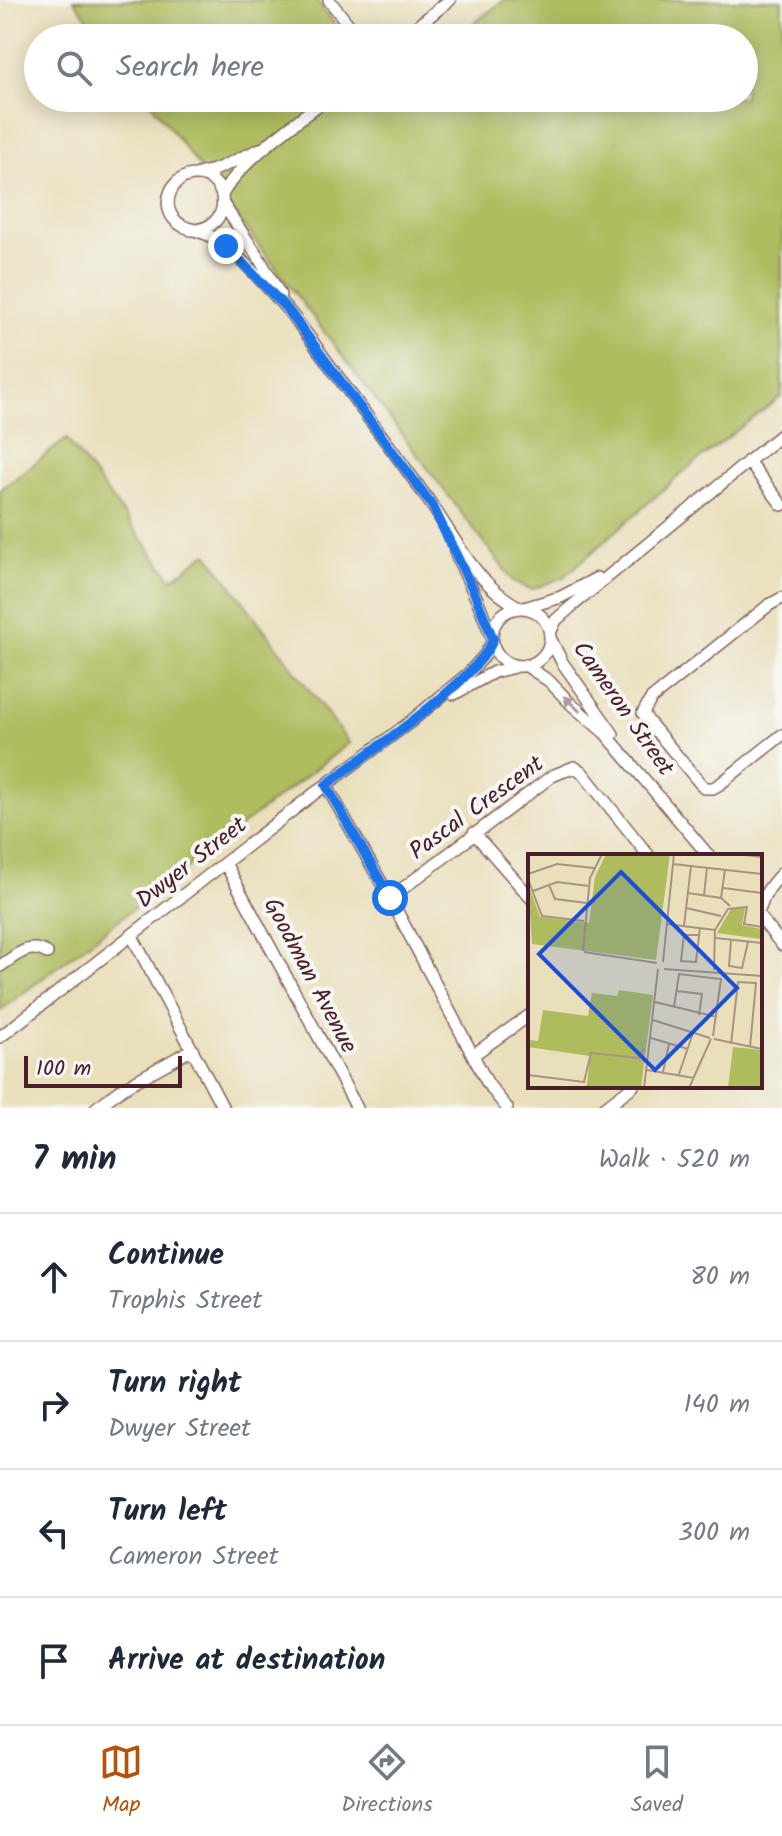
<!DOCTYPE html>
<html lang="en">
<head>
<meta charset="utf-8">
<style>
	body { margin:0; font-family:Kalam,sans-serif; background:#f2f2f3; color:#1f2937 }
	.scale { position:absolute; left:24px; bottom:20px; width:158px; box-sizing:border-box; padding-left:8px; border:4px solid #4a1f2b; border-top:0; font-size:22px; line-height:28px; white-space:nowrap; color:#4a1f2b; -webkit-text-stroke:6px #f6f6f2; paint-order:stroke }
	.stop { position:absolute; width:24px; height:24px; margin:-18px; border:6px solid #1a73e8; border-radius:50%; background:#fff }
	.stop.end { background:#1a73e8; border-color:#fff; box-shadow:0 2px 8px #0008 }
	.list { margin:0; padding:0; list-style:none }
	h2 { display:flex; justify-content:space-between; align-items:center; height:104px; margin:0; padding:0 32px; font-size:34px }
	h2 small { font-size:26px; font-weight:400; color:#747a83 }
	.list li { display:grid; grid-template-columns:52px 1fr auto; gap:24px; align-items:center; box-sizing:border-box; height:128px; padding:0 32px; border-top:2px solid #e0e1e3 }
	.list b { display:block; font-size:30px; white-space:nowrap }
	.list p { margin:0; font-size:26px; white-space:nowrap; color:#747a83 }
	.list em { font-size:26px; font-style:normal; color:#747a83 }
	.icon { flex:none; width:44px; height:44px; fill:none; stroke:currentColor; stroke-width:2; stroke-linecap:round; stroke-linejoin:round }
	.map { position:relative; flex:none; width:782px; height:1108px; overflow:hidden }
	.search { position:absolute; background:#fff; box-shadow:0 4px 20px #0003; left:24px; right:24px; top:24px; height:88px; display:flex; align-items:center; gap:20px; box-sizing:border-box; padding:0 28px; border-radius:44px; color:#747a83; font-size:30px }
	.sheet { height:616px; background:#fff }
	nav { display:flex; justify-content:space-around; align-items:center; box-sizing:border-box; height:112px; border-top:2px solid #e0e1e3; background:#fff; font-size:22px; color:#747a83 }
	nav a { display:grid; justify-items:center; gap:4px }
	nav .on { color:#b45309 }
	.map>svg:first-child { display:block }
	.green { fill:#afbc5e; stroke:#7c6e44; stroke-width:2 }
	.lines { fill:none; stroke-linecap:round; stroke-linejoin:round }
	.minor-casing { stroke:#82625d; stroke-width:14 }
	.minor { stroke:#fff; stroke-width:11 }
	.oneway { fill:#ae9aa0 }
	.route { stroke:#1a73e8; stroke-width:10 }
	.labels { text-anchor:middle; stroke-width:8; stroke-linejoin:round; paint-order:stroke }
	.street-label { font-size:24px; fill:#4a1f2b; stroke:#f6f6f2 }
	.inset-road { fill:none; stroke:#a99281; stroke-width:2 }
	.view { fill:#1d4ed8; fill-opacity:0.15; stroke:#1d4ed8; stroke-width:4 }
	.inset-edge { fill:none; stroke:#4a1f2b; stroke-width:4 }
</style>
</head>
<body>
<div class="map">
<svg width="782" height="1108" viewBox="0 0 782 1108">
	<rect width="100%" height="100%" fill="#f6f6f2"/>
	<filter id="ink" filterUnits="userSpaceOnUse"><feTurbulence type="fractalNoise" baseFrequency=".0125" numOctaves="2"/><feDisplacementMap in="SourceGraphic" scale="16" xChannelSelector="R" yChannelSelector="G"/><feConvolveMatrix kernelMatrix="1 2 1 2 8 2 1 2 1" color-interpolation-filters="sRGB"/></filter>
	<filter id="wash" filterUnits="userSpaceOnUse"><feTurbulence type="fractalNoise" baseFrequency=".006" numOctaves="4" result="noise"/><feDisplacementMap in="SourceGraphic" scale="32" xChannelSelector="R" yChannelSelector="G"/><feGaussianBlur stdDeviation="1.8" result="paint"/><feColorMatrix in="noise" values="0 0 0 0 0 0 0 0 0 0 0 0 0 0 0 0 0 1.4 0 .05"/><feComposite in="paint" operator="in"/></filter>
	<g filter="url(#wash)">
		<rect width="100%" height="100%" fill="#e9dfbb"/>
		<!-- green -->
		<path class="green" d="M74,0H316L346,38H102Z
			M504,0H782V396L688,468L564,577L531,590L513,581L147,98H744V38H455Z
			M67,439L172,579L207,553L349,743L0,1011V490Z"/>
	</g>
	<g filter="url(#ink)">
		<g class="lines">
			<!-- minor casing -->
			<g class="minor-casing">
				<path id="minor" d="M329,0L359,38
					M402,38L450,0
					M198,174L217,169L260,149
					M222,195C240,161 296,123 327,98
					M223,204L259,258L280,295
					M191,230C235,230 230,174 195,175C173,175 160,202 174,219C182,229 195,229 206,234C212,236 217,240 222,243C242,258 269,289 286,308C306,331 323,357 341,381C371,422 402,462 431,504C458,543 477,586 521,608
					M748,461L782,505
					M455,552L479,604L491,635
					M782,598L769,605L651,699L643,713L648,721L704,788H713L720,784L782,735
					M524,608L561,597L597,578
					M492 637a29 29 0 1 1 58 0a29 29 0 1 1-58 0Z
					M550,633L556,620L572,606L782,434
					M550,638L562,662L613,734
					M525,665L549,681L572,705L605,733L709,856
					M454,694L494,672L518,666
					M326,785L390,898L488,1084L507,1108
					M474,833L530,897
					M225,863L357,1108
					M390,898L552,776L574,767L581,771L649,856
					M760,908C764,893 772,884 782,873
					M760,917L782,945
					M132,936L223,1108
					M0,966C16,956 28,942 47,953
					M0,1037L315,793L409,723L468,674L485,655L493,641
					M473,1055L530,1015
					M96,1108L123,1088L191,1050
					M604,1108L633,1086"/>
			</g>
			<!-- minor -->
			<use href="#minor" class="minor"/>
		</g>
		<!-- one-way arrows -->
		<defs><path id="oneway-solid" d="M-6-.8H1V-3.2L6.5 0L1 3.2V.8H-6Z" transform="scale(2)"/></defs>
		<use class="oneway" href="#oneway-solid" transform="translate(572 704) rotate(-137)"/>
	</g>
	<g class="lines" filter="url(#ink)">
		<!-- route -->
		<path class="route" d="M226,246L288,310L432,505L474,592L493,639C481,678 363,757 326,785L390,898"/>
	</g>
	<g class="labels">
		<!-- street labels -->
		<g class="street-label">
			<text transform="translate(624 708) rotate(55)" y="8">Cameron Street</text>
			<text transform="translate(476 807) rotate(-36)" y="8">Pascal Crescent</text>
			<text transform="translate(191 862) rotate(-38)" y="8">Dwyer Street</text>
			<text transform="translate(311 975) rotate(62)" y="8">Goodman Avenue</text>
		</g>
	</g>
	<!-- overview -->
	<g transform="translate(528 854)">
		<rect width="234" height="234" fill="#e9dfbb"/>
		<path d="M78,0H142L128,106L4,90L0,29L12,63L61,69L67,23ZM217,54L214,71L234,75L233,85L189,79L203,55ZM91,136L125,141L113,234H51L59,231L62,202L0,193L1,186L10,187L15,156L60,162L64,139L89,142ZM205,193L234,196V234H200Z" fill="#afbc5e"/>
		<path class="inset-road" d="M208,0L234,3M145,10L234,20M0,20L29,10L66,14M0,25L14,62L56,67M21,31L27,45L59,49M195,34L234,39M5,37L29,28L61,32M160,39L193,44L202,52M176,41L179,14M193,44L197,16M158,54L193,62M138,70L187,76M156,72L163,12M171,81H156L153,107L168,108V107L172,74M187,84L234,89M203,86L201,112L214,114L220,88M55,97L62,24L74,0M56,98L129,109M135,108L146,0M136,115L234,122M186,116L187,76L200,55L219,53L216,70L234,73M148,137L174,140L171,161M127,148L189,163M146,153L151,120L193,125L185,182M125,166L182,184M123,184L160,195M186,185L234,195M203,190L210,128L228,129L222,193M119,216L166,224M135,218L141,190M151,220L165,179M0,221L56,228L63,199L111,204L116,194M116,234L130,115M161,234L183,185"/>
		<path class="view" d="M93,18L209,134L127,216L11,100Z"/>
		<rect width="234" height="234" class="inset-edge"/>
	</g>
</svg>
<div class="scale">100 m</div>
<div class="stop" style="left:390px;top:898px"></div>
<div class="stop end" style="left:226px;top:246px"></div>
<div class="search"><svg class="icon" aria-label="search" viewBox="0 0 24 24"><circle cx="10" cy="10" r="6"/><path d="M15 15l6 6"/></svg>Search here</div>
</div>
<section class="sheet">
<h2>7 min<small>Walk · 520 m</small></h2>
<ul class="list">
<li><svg class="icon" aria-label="ahead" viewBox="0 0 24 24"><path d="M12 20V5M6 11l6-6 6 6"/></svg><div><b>Continue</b><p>Trophis Street</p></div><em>80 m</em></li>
<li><svg class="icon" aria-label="right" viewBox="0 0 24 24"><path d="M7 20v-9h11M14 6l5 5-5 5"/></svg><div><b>Turn right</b><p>Dwyer Street</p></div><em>140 m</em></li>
<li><svg class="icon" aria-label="left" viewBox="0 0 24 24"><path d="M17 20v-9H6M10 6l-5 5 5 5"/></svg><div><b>Turn left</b><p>Cameron Street</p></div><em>300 m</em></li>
<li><svg class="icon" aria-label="arrive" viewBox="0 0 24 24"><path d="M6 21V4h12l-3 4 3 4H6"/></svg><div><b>Arrive at destination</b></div></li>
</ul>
</section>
<nav>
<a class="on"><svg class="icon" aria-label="map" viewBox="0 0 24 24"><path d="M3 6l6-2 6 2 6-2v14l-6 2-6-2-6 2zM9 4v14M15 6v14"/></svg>Map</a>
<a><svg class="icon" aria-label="directions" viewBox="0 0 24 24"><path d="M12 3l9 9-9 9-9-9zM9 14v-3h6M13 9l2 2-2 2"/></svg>Directions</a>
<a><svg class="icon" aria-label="saved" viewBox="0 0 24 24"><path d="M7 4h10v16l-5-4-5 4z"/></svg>Saved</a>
</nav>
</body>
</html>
